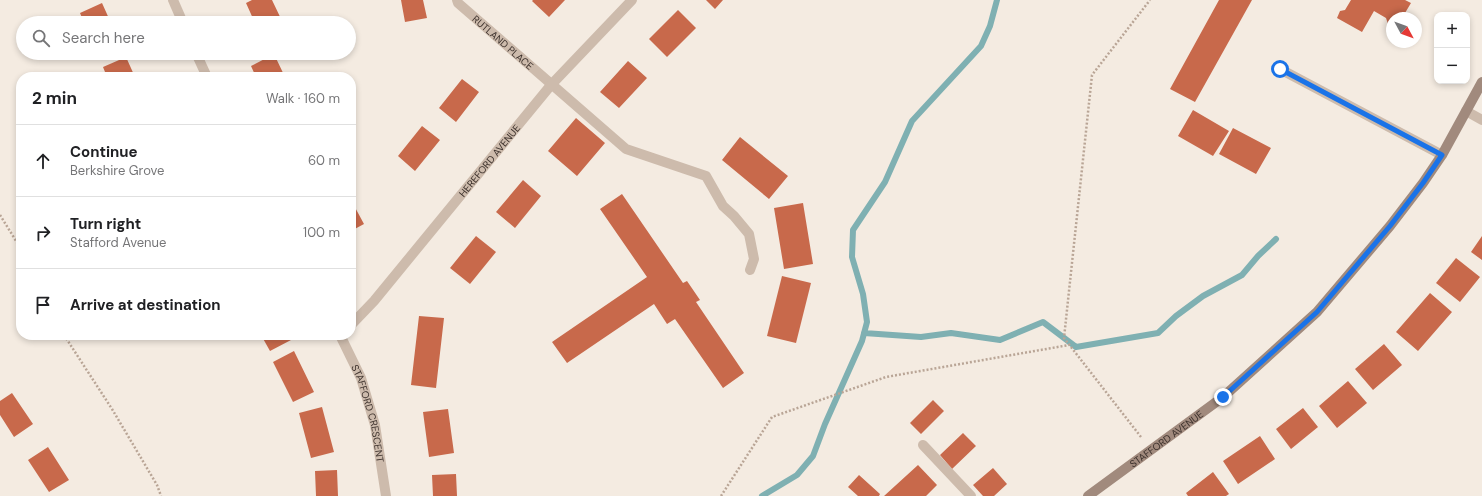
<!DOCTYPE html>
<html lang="en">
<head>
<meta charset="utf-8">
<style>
	body { margin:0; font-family:"DM Sans",sans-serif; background:#f2f2f2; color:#202124 }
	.controls { position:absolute; right:12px; top:12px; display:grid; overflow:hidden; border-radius:8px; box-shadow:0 2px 6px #0003 }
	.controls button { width:36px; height:36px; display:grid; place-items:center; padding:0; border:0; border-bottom:1px solid #e0e0e0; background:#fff; color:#202124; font:20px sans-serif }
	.compass { position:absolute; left:1386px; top:12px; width:36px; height:36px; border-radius:50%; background:#fff; box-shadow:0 2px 6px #0003; rotate:131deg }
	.stop { position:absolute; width:12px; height:12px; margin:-9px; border:3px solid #1a73e8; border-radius:50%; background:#fff }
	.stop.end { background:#1a73e8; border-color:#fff; box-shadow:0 1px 4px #0008 }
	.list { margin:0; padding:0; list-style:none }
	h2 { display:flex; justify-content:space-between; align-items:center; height:52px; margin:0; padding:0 16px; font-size:17px }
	h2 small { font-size:13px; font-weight:400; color:#757577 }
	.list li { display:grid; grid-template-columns:26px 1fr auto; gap:12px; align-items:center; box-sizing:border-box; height:72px; padding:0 16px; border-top:1px solid #e0e0e0 }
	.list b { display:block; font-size:15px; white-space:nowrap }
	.list p { margin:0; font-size:13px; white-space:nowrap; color:#757577 }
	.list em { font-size:13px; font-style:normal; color:#757577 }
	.icon { flex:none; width:22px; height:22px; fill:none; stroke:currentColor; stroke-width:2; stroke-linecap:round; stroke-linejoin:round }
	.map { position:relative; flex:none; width:1482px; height:496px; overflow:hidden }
	.search { position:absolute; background:#fff; box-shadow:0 2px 6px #0003; left:16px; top:16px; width:340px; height:44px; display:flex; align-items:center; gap:10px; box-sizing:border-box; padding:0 14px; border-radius:22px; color:#757577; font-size:15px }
	.panel { position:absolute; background:#fff; box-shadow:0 2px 6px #0003; left:16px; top:72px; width:340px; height:268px; border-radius:16px }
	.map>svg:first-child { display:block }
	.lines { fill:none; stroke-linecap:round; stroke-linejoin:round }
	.stream { stroke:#7fb0b2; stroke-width:6 }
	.building { fill:#c8694b }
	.path { stroke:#b9a596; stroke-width:2.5; stroke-dasharray:2 2; stroke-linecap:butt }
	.lane { stroke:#cdbbac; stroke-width:10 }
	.street { stroke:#cdbbac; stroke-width:10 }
	.secondary { stroke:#a18a7d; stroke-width:10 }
	.route { stroke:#1a73e8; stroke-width:5 }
	.labels { text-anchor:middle; stroke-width:4; stroke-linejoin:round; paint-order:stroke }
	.street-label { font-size:10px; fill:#3b302b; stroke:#fbf5ee }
</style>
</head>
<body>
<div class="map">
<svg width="1482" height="496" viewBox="0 0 1482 496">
	<rect width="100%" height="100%" fill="#f4ebe1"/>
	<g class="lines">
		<!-- stream -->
		<path class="stream" d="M864,333L921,337L951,333L1000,340L1043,322L1076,347L1158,333L1176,316L1203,296L1242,275L1258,256L1276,239
			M762,496L797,475L813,456L825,424L862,341L867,322L863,294L852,257L853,230L885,182L912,121L981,46L990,26L997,0"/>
	</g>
	<!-- building -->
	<path class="building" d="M252,0H272L283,23H255L246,3Z
		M401,0H423L427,18L405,22Z
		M533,0H565L549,17L532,1Z
		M706,0H723L715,9Z
		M1219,0H1252L1195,102L1170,89Z
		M1351,0H1405L1411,3L1402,18H1392V27L1388,24L1386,18L1374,11L1362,32L1337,18L1340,11L1345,10Z
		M102,3L111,23H84L80,13Z
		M678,10L696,28L667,57L649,39Z
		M274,54L285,77H256L251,66Z
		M126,57L135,77H107L103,67Z
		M628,61L647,78L619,108L600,92Z
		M462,79L479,92L456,122L439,108Z
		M1193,110L1229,131L1213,156L1178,136Z
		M576,118L605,143L577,176L548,151Z
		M422,126L440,140L415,171L398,156Z
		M1233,128L1271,148L1256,174L1219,154Z
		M740,137L788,176L769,199L722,160Z
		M523,180L541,196L515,228L496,212Z
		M622,194L683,283L687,281L700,300L696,302L744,373L723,388L675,319L667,324L654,304L567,363L552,342L647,277L600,209Z
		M351,200L364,224L351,231Z
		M803,203L813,264L784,269L774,208Z
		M476,236L496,252L470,284L450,268Z
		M1482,236V260L1471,252Z
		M1456,258L1480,277L1460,302L1436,283Z
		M782,276L811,283L796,343L767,336Z
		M1430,293L1452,312L1418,351L1396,332Z
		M419,316L444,318L436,388L411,385Z
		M261,335H288L291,340L270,351Z
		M1384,344L1402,365L1373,390L1355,369Z
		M294,351L314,392L293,402L273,362Z
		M1348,381L1367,403L1337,428L1319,406Z
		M12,393L33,424L14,437L0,415V401Z
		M933,400L944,411L921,434L910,423Z
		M322,407L334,452L311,458L299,413Z
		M1303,408L1318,427L1291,449L1276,429Z
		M448,409L454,453L429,457L423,412Z
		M963,433L976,446L952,469L940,455Z
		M1260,436L1275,459L1238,484L1223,461Z
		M48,447L69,480L49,492L28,460Z
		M918,465L937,485L926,496H884Z
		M993,468L1007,484L994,496H983L973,485Z
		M337,470L338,496H316L315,471Z
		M1213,472L1229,494L1226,496H1188L1186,493Z
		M456,474L457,496H433L432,475Z
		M859,475L880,494L879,496H858L848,487Z"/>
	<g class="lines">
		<!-- path -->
		<path class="path" d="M0,215L21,249
			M64,335L112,409L157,485L161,496
			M1141,437L1064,338L1092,75L1150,0
			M721,496L772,417L886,377L1069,345"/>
		<!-- lane -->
		<path class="lane" d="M1466,111L1482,120
			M923,445L971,496"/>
		<!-- street -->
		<g class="street">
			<path d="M173,0L183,23"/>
			<path id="s1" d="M457,0L458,3L626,149L706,176L723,206L734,216L749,234L754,259L750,270"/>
			<path d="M196,53L207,77"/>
			<path d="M1280,69L1442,155"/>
			<path id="s2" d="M351,325L374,301L551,85L632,0"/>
			<path id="s3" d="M340,335L361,378L375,425L386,496"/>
		</g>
		<!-- secondary -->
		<path class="secondary" id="s4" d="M1088,496L1223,397L1317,312L1390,226L1423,183L1442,155L1482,82"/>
	</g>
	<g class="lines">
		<!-- route -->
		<path class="route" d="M1223,397L1317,312L1390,226L1423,183L1442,155L1280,69"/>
	</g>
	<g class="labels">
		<!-- street labels -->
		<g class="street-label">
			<text dy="4" stroke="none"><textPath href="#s1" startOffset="63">RUTLAND PLACE</textPath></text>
			<text dy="4" stroke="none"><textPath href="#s2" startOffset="215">HEREFORD AVENUE</textPath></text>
			<text dy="4" stroke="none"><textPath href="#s3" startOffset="84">STAFFORD CRESCENT</textPath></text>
			<text dy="4" stroke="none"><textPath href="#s4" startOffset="97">STAFFORD AVENUE</textPath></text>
		</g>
	</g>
</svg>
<div class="controls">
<button>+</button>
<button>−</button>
</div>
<svg class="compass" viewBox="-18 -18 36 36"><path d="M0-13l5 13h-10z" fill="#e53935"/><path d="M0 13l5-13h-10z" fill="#757577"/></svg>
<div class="stop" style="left:1280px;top:69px"></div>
<div class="stop end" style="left:1223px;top:397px"></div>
<div class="search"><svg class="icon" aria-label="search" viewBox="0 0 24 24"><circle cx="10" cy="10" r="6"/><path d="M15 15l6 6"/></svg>Search here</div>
<section class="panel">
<h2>2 min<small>Walk · 160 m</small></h2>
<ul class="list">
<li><svg class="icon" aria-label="ahead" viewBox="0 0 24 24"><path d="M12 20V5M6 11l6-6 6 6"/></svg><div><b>Continue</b><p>Berkshire Grove</p></div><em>60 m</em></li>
<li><svg class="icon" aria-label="right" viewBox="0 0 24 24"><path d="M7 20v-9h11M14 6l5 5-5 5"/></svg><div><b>Turn right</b><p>Stafford Avenue</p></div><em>100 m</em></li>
<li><svg class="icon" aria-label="arrive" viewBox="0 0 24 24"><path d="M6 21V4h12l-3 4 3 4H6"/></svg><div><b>Arrive at destination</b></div></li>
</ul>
</section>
</div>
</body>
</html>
